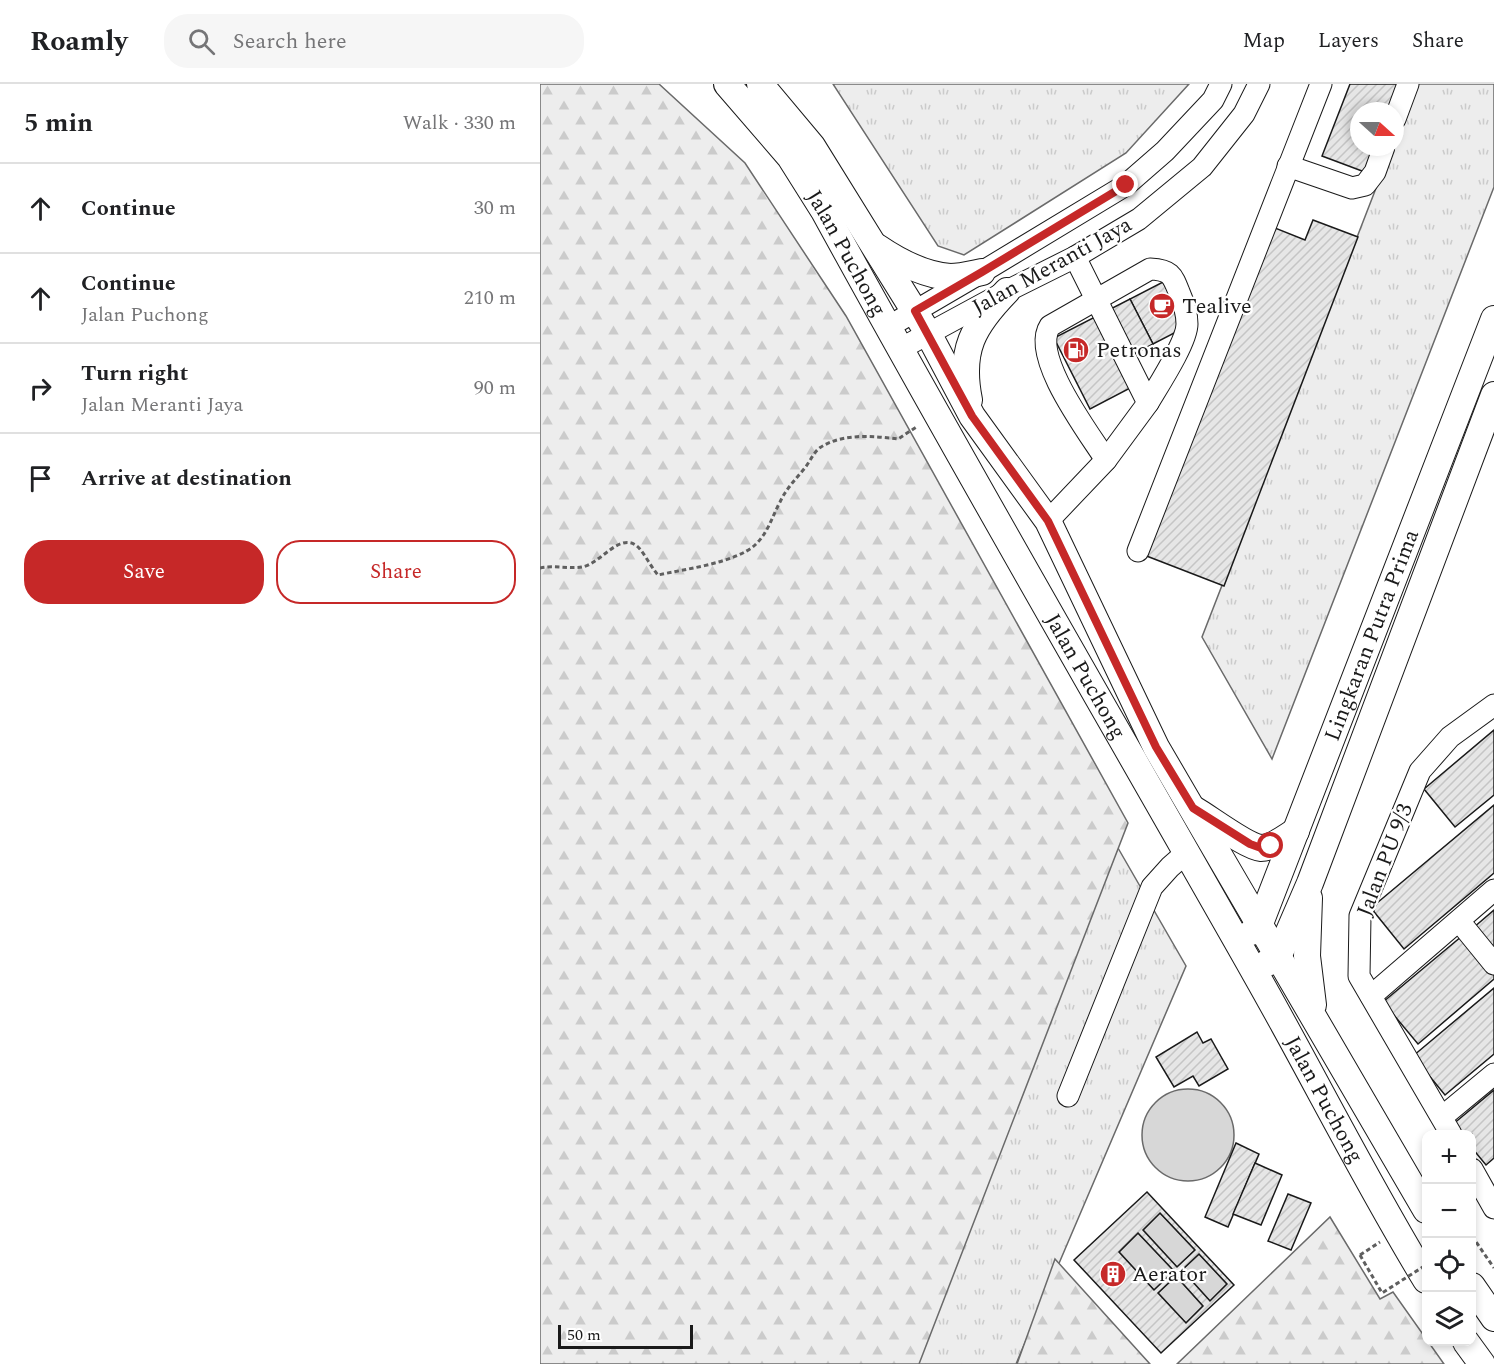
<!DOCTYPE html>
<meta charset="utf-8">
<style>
:root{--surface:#fff;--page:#f6f6f6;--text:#202124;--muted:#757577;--line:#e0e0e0;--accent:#c62828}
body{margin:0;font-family:Spectral,serif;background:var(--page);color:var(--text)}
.controls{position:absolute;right:18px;bottom:18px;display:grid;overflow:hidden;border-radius:12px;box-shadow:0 3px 9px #0003}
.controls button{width:54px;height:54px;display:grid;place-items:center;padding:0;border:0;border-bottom:2px solid var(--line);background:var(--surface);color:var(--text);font:30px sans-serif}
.compass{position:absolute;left:810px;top:18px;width:54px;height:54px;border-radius:50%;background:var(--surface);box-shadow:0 3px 9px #0003;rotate:111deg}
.scale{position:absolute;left:18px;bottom:15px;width:135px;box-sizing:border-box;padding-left:6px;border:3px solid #1a1a1a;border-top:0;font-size:16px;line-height:21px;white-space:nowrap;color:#1a1a1a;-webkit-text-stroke:4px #fff;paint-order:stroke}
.stop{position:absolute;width:18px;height:18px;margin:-14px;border:4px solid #c62828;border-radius:50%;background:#fff}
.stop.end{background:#c62828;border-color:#fff;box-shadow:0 2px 6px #0008}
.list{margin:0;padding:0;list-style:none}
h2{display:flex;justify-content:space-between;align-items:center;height:78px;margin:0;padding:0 24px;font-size:26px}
h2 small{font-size:20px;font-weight:400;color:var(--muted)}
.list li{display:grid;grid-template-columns:39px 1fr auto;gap:18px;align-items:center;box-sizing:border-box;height:90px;padding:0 24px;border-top:2px solid var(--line)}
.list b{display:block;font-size:22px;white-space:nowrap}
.list p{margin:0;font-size:20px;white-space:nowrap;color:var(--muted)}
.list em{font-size:20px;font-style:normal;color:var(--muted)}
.actions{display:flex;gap:12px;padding:18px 24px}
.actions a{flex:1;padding:14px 0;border:2px solid var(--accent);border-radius:24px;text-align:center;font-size:21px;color:var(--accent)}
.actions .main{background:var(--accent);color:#fff}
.icon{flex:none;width:33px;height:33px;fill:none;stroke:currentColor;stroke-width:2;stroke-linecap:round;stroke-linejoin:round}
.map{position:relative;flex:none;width:954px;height:1280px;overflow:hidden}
header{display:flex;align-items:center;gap:36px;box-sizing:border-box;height:84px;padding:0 30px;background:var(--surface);border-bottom:2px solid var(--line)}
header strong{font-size:28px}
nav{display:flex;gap:33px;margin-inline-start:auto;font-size:21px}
.search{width:420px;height:54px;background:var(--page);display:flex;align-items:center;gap:15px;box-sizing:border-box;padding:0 21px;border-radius:24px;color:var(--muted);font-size:22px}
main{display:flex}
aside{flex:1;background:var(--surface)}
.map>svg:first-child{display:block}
</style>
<header>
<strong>Roamly</strong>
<div class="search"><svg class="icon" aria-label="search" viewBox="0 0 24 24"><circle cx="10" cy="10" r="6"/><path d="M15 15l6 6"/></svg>Search here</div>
<nav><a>Map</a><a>Layers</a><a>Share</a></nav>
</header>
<main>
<aside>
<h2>5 min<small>Walk · 330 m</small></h2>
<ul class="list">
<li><svg class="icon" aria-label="ahead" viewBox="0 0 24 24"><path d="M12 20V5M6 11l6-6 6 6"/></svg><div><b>Continue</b></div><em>30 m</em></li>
<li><svg class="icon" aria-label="ahead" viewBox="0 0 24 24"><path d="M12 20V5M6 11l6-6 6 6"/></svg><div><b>Continue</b><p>Jalan Puchong</p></div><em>210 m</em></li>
<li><svg class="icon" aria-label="right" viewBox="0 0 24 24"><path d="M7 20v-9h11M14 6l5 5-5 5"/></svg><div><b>Turn right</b><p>Jalan Meranti Jaya</p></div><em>90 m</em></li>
<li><svg class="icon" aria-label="arrive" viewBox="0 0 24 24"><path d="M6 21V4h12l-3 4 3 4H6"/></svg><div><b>Arrive at destination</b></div></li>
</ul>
<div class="actions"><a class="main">Save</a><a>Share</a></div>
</aside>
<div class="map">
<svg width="954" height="1280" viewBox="0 0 954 1280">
<defs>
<pattern id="grass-tufts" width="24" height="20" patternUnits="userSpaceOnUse" patternTransform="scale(1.5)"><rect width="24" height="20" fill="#ededed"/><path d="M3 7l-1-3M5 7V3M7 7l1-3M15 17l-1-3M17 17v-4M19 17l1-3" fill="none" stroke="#cbcbcb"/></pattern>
<pattern id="forest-firs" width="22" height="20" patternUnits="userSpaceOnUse" patternTransform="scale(1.5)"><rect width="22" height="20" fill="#ededed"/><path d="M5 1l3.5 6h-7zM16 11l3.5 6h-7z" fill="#cbcbcb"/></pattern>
<pattern id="building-hatch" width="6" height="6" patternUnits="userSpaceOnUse" patternTransform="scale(1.5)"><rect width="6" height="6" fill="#e6e6e6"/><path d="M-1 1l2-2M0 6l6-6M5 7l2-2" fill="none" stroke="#c5c5c5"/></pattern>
</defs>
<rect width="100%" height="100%" fill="#fff"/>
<g fill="url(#grass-tufts)" stroke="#6a6a6a" stroke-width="1.5">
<polygon points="293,0 649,0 586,69 424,171 398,162"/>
<polygon points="877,0 954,0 954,103 732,675 662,553 852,63 855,63 855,56"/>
<polygon points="578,764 646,882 476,1280 360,1280"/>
</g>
<g fill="url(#forest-firs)" stroke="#6a6a6a" stroke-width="1.5">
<polygon points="0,0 119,0 205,79 306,232 588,739 379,1280 0,1280"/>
<polygon points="790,1133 840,1215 853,1208 904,1280 637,1280"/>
<polygon points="515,1175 610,1280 477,1280"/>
</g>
<g fill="#d7d7d7" stroke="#6a6a6a" stroke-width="1.5">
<circle cx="648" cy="1051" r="46"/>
<polygon points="620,1129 655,1166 637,1183 603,1146"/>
<polygon points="598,1149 634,1187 614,1206 579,1168"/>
<polygon points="659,1170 687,1200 670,1217 642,1186"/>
<polygon points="636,1192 663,1222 646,1239 618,1209"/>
</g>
<g fill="url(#building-hatch)" stroke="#1a1a1a" stroke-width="1.5" fill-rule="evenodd">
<polygon points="810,0 865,0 854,27 819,27 819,63 840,63 830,90 782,72"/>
<polygon points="773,136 818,153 684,502 604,471 730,142 765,156"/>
<polygon points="623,198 646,243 613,260 590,215"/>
<polygon points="590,215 613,260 583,276 596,301 550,325 514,254"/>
<polygon points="954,646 954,711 915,743 884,705"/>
<polygon points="954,721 954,789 864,865 831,824"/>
<polygon points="954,826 954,869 933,844"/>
<polygon points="922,852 954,891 954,895 878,960 843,918"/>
<polygon points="954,904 954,970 905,1011 873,972"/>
<polygon points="657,948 663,959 671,955 688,985 659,1002 653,992 634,1003 616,973"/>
<polygon points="954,1006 954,1074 946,1081 932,1064 932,1050 920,1050 912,1041"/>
<polygon points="696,1059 719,1070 688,1143 665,1133"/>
<polygon points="715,1079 742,1091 721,1141 693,1130"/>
<path d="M 607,1108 L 694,1201 L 621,1269 L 534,1176 ZM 620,1129 L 655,1166 L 637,1183 L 603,1146 ZM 598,1149 L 634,1187 L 614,1206 L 579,1168 ZM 659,1170 L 687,1200 L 670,1217 L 642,1186 ZM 636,1192 L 663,1222 L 646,1239 L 618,1209 Z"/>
<polygon points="748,1110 771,1119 751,1166 728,1157"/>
</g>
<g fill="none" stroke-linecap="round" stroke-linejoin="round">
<defs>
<g id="minor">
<polyline points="855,35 868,0"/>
<polyline points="748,82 812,104 825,101 835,88 844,63"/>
<polyline points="348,243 442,188 586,101 625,67 673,16 681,0"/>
<polyline points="360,265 467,207 535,173 599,135 662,83 704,30 719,0"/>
<path d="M 566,376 C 549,349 490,272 510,242 L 610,185 C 630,186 632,190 639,208 C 643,217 647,230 647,240 C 647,258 618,302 608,319"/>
<polyline points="508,437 566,376 608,319 535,173"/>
<polyline points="598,467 781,0"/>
<polyline points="919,837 954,880"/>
<polyline points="831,912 954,806"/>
<polyline points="528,1012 612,803 630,783 646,769"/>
<polyline points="902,1033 954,990"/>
<polyline points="911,1050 819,892 820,832 880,687 910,653 954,621"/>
<polyline points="932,1085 954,1124"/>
</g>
<g id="major">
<path id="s1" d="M 187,0 L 250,73 L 284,127 C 424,383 571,635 715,889 C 773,991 825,1096 886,1196"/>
<polyline points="220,0 272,62 388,249 432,332 508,437 616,663 886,1126"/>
<path d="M 337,163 C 359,178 383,191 410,193 C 420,193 432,190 442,188"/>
<path d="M 429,316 C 419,266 433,242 467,207"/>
<path d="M 655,726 C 669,734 707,763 721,764 C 733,764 746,753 756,747"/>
<polyline points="769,814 767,872 773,921"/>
<path id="s2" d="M 712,848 L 719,842 L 954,235"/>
<polyline points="727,879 738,873 770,799 954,311"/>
<polyline points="932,1202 954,1234"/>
<polyline points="926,1258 942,1280"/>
</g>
</defs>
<use href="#minor" stroke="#1a1a1a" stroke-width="23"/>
<use href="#major" stroke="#1a1a1a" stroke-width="28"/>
<g stroke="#5f5f5f" stroke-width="3" stroke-dasharray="4.5 3" stroke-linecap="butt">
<path d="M 0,484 C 14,481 29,485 42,483 C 61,480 81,445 99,464 C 106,472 111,483 118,491 C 145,485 195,479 215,461 C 228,449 232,433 240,418 C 246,405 255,396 264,385 C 270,378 274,367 281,363 C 303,349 334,352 358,355 L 378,342"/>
<polyline points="932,1152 954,1184"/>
<polyline points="820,1171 840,1158"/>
</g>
<use href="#minor" stroke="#fff" stroke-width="21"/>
<use href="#major" stroke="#fff" stroke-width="26"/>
<polyline stroke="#5f5f5f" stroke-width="3" stroke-dasharray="4.5 3" stroke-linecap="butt" points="820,1171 842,1209 886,1181"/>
</g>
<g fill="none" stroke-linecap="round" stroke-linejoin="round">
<polyline stroke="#c62828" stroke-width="8" points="586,101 442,188 375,227 432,332 508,437 616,663 653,724 710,760 721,764 731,762"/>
</g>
<defs>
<symbol id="cafe-disc" viewBox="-11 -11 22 22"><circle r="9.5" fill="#c62828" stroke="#fff"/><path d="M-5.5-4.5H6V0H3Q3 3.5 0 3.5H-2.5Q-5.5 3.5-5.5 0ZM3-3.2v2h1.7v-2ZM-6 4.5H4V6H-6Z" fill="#fff"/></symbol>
<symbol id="fuel-disc" viewBox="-11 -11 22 22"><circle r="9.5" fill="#c62828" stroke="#fff"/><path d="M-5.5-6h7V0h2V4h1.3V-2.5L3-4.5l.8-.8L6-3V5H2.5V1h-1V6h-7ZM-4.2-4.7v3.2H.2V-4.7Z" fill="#fff"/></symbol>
<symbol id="building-disc" viewBox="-11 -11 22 22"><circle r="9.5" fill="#c62828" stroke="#fff"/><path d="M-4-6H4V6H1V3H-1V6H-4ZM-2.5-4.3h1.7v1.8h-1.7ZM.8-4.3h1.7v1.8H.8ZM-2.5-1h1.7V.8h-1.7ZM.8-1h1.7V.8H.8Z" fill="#fff"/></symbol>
</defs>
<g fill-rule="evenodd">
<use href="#cafe-disc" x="607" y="207" width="30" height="30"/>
<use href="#fuel-disc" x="521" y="251" width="30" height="30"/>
<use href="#building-disc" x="558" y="1175" width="30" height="30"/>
</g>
<g text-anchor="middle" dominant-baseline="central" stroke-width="4.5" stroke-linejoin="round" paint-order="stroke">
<g font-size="22" fill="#1a1a1a" stroke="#fff">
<text stroke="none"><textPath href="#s1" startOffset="208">Jalan Puchong</textPath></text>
<text transform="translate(512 182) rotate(-29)">Jalan Meranti Jaya</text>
<text stroke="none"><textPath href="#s2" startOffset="321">Lingkaran Putra Prima</textPath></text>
<text stroke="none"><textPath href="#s1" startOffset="694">Jalan Puchong</textPath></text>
<text transform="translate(845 776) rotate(-69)">Jalan PU 9/3</text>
<text stroke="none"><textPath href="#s1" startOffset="1180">Jalan Puchong</textPath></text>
</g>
<g font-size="22" fill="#1a1a1a" stroke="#fff" text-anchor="start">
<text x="642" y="222">Tealive</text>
<text x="556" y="266">Petronas</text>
<text x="592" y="1190">Aerator</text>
</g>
</g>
</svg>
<div class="controls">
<button>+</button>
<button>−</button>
<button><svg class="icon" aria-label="locate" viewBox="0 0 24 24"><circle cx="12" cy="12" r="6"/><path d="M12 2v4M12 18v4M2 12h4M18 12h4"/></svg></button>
<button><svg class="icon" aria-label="layers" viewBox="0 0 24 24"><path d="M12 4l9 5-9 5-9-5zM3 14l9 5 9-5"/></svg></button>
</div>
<svg class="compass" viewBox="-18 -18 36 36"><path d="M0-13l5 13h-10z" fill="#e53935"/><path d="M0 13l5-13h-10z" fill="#757577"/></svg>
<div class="scale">50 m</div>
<div class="stop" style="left:731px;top:762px"></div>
<div class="stop end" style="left:586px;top:101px"></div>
</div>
</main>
